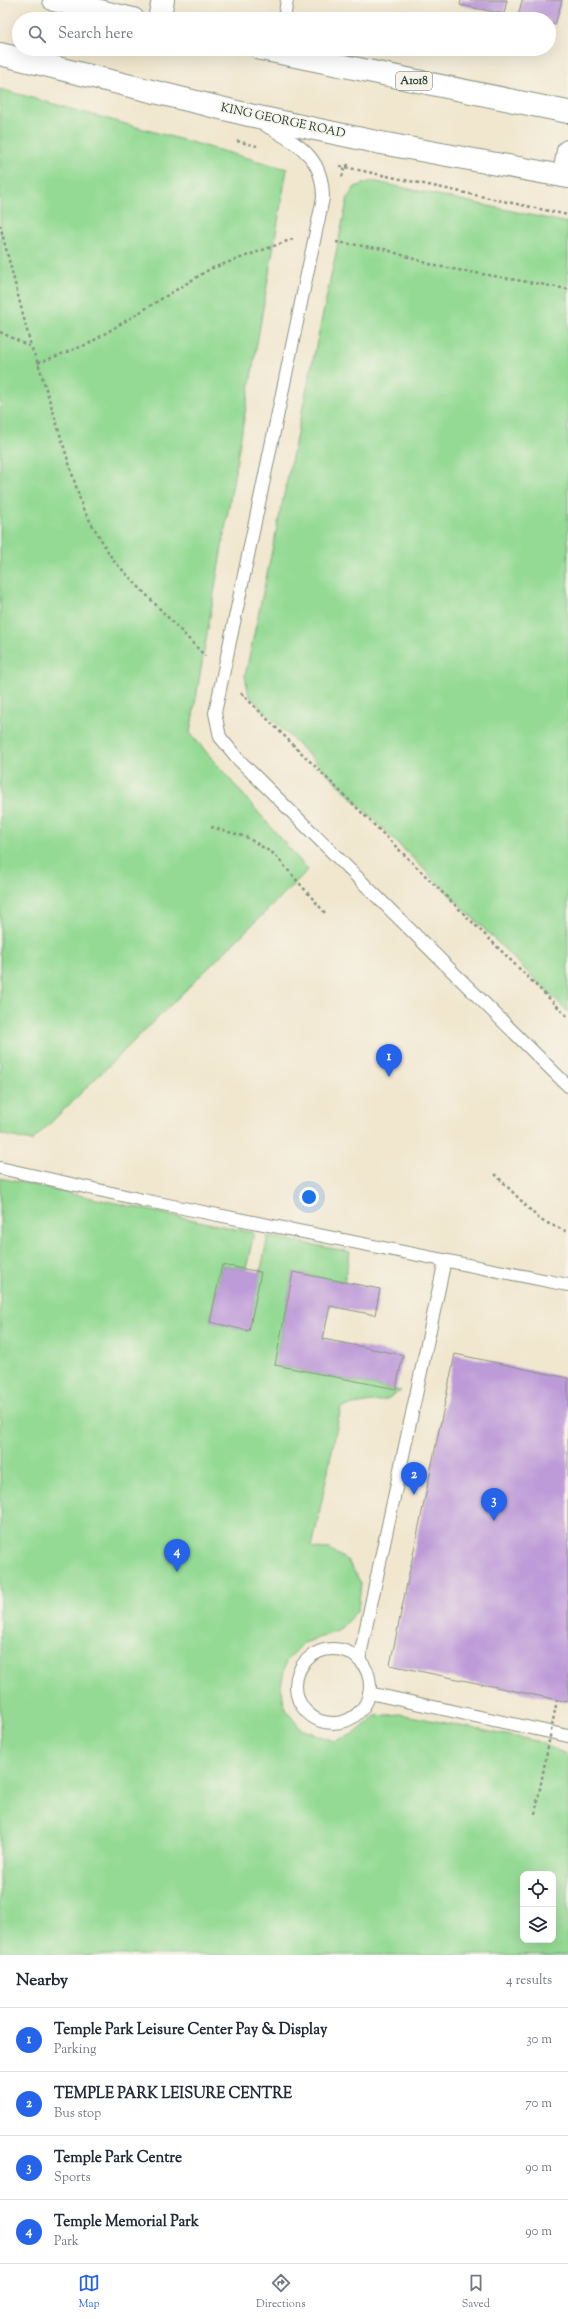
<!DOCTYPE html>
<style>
:root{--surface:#fff;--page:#f6f6f7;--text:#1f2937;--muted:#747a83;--line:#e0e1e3;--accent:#2563eb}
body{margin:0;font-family:"Sorts Mill Goudy",serif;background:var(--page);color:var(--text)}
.controls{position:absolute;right:12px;bottom:12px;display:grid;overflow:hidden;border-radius:8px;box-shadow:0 4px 16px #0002}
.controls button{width:36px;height:36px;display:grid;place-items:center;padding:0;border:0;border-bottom:1px solid var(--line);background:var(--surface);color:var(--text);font:20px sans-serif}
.you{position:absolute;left:309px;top:1197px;width:14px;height:14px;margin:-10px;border:3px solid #fff;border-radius:50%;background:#1a73e8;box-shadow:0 0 0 6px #1a73e833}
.badge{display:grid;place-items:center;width:26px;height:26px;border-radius:50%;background:var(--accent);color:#fff;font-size:13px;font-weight:700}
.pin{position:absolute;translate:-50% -33px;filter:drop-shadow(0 1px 2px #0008)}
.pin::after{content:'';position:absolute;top:21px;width:14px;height:12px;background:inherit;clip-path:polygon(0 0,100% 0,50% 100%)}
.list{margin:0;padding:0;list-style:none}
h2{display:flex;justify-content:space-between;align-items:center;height:52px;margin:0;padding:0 16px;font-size:17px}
h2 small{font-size:13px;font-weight:400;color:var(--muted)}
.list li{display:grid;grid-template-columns:26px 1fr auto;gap:12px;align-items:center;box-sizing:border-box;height:64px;padding:0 16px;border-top:1px solid var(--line)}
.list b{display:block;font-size:15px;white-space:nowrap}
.list p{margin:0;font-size:13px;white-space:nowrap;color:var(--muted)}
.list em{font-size:13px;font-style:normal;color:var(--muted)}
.icon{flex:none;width:22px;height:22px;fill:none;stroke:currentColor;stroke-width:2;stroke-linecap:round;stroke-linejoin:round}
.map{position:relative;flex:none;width:568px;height:1955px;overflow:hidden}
.search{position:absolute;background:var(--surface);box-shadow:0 4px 16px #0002;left:12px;right:12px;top:12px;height:44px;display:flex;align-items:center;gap:10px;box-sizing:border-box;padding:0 14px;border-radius:22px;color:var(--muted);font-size:15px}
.sheet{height:308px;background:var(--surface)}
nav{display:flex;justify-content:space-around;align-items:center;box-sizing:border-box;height:56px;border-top:1px solid var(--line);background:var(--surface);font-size:11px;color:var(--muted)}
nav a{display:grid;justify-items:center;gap:2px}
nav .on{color:var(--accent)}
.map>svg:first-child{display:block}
</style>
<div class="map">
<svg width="568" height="1955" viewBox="0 0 568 1955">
<rect width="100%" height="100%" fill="#f7f3e8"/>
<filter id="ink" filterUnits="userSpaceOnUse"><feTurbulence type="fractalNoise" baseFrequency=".025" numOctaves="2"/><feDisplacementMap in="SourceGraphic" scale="8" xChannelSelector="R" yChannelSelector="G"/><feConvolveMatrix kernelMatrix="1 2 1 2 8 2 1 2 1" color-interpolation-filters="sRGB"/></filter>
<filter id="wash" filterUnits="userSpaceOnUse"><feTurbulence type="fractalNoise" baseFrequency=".012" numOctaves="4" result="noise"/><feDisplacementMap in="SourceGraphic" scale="16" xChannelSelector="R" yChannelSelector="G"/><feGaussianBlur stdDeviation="0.9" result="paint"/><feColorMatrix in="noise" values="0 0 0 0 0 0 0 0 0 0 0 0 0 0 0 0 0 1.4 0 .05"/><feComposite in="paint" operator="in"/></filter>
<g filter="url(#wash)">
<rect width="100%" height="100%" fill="#f1e7cf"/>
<g fill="#94da94" stroke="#5a8c64" fill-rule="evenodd">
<polygon points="0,89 287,169 190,733 308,870 32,1141 0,1134"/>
<polygon points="372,181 568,223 568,1012 249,696 245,676 348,197 355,187"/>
<path d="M 0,1178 L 254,1233 L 246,1269 L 222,1265 L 210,1322 L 248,1331 L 268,1236 L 350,1252 L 344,1282 L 293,1272 L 275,1365 L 401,1391 L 385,1400 L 341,1407 L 312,1548 L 330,1549 L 348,1561 L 361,1583 L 358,1610 L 338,1631 L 304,1643 L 286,1661 L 281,1686 L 285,1709 L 301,1729 L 334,1741 L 354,1734 L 375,1716 L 400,1714 L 536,1741 L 566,1754 L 568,1759 L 568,1955 L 0,1955 ZM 523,1874 L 553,1874 L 553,1940 L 523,1940 Z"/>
</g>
<g id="blocks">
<g fill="#bd9ad8">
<polygon points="461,0 507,0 504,14 460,5"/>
<polygon points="522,0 562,0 555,25 549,23 549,19 531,19 518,16"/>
<polygon points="222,1265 261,1272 249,1331 210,1322"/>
<polygon points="293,1272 380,1289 375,1315 330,1306 323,1339 403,1355 396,1389 275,1365"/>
<polygon points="455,1354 568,1378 568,1702 390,1665"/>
</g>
</g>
</g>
<g filter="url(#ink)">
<use href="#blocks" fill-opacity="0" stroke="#889282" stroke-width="1"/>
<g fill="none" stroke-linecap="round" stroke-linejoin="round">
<defs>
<g id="service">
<polyline points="284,19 287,0"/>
<path d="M 265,125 C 298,145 323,155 323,198 L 215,713 L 220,737 L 238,759 L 568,1086"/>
<polyline points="0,1168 143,1200 568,1285"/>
<circle cx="333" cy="1686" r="37"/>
<polyline points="359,1660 445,1260"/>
<polyline points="369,1693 568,1736"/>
</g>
<polyline id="minor" points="159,19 163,0"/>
<g id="trunk">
<polyline points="54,0 133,19"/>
<polyline points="261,49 568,112"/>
<polyline points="0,54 249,115 381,143 568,177"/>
<polyline points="564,176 568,151"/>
</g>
</defs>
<use href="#service" stroke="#889282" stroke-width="14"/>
<use href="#minor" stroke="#889282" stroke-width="24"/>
<use href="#trunk" stroke="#889282" stroke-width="24"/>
<g stroke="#889282" stroke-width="2.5" stroke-dasharray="3 3" stroke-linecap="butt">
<polyline points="237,141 257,146"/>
<polyline points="340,166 568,215"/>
<polyline points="342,177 345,167 351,163"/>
<polyline points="0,225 31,346"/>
<polyline points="336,242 384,249 436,266 568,289"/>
<polyline points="0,332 31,347 38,363 83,509 113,560 205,656"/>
<polyline points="38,363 88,344 210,269 293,239"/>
<polyline points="241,693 568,1017"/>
<polyline points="211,827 246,837 274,854 326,914"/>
<polyline points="495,1174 540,1220 568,1232"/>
</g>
<use href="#service" stroke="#fff" stroke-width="12"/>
<use href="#minor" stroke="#fff" stroke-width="22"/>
<use href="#trunk" stroke="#fff" stroke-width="22"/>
<polyline stroke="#889282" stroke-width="2.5" stroke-dasharray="3 3" stroke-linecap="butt" points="535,1814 557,1700"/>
</g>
</g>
<g text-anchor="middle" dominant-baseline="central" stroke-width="3.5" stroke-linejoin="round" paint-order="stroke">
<rect fill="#f7f3e8" stroke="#60746a" stroke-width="1" x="396" y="72" width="36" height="18" rx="3"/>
<g font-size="11" font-weight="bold" fill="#1f3d34">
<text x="414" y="81">A1018</text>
</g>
<g font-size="12" fill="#1f3d34" stroke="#f7f3e8">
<text transform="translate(283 121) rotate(12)">KING GEORGE ROAD</text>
</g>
</g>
</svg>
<div class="controls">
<button><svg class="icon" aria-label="locate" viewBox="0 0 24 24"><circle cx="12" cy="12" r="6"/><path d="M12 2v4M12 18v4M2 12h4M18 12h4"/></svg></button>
<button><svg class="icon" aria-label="layers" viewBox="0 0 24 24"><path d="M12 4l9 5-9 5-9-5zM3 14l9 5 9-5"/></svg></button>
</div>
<div class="you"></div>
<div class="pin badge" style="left:389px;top:1077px">1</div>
<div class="pin badge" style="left:414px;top:1495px">2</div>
<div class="pin badge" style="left:494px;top:1521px">3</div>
<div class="pin badge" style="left:177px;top:1572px">4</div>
<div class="search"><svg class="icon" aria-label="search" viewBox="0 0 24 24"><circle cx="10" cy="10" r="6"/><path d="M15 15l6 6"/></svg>Search here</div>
</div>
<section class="sheet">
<h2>Nearby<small>4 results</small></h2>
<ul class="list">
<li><span class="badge">1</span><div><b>Temple Park Leisure Center Pay &amp; Display</b><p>Parking</p></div><em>30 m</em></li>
<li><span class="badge">2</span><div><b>TEMPLE PARK LEISURE CENTRE</b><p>Bus stop</p></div><em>70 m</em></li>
<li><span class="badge">3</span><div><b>Temple Park Centre</b><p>Sports</p></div><em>90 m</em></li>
<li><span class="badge">4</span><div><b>Temple Memorial Park</b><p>Park</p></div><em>90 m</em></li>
</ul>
</section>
<nav>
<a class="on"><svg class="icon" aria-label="map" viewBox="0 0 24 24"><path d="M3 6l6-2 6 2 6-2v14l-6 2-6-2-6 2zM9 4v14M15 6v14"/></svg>Map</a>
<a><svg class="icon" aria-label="directions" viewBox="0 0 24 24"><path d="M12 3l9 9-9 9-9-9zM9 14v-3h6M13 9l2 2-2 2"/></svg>Directions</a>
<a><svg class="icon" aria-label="saved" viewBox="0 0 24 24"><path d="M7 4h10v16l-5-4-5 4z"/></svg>Saved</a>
</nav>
